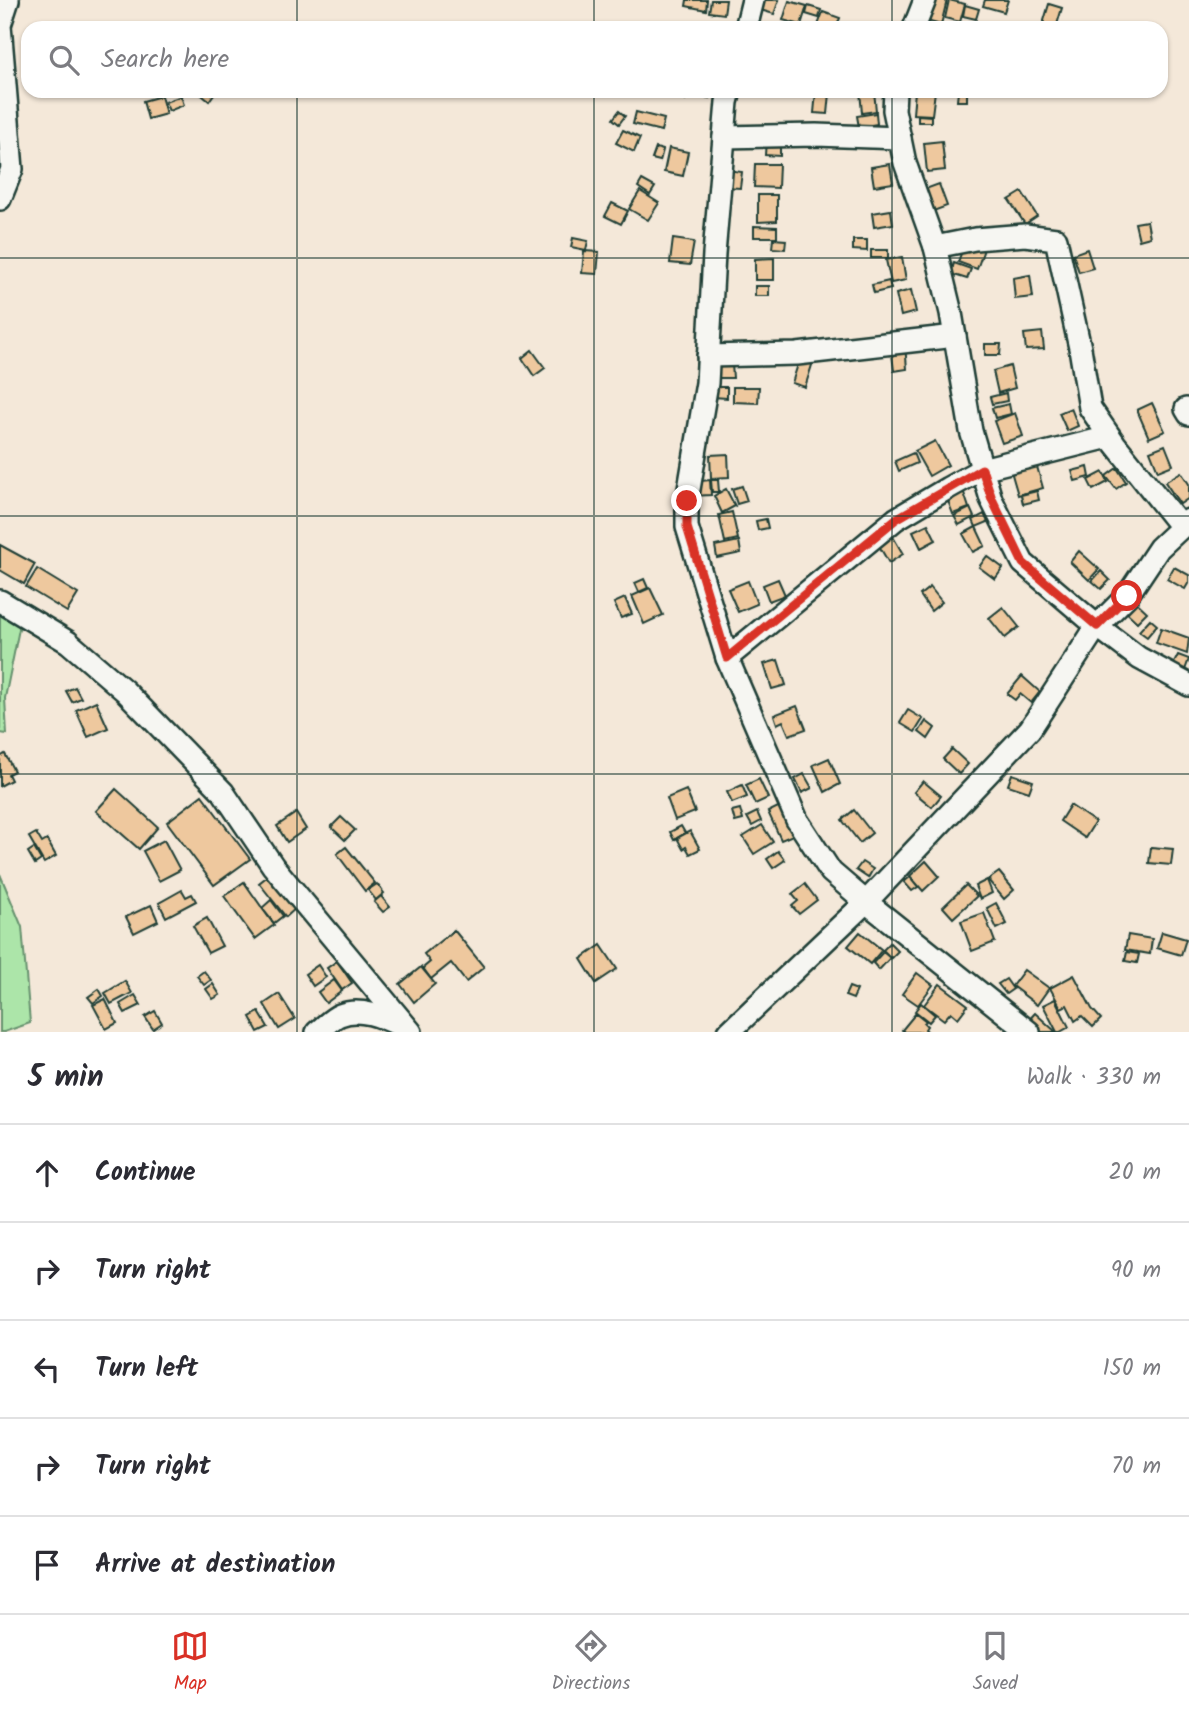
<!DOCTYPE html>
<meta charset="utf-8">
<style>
:root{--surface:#fff;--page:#f2f2f3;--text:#2b2b33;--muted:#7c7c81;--line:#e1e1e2;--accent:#d93025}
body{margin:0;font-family:Kalam,sans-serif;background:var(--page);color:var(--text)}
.stop{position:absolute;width:21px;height:21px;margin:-16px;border:5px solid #d93025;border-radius:50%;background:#fff}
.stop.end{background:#d93025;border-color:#fff;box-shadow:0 2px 7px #0008}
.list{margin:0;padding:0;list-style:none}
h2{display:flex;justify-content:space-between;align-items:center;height:91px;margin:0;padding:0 28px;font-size:30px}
h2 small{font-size:23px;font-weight:400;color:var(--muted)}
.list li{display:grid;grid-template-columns:46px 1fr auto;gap:21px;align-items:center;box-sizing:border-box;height:98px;padding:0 28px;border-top:2px solid var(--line)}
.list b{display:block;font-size:26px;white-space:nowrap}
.list em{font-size:23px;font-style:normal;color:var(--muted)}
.icon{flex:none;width:38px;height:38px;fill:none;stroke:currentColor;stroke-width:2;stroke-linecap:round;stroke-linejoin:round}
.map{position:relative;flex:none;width:1189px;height:1032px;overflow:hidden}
.search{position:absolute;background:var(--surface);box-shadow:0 2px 5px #0004;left:21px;right:21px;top:21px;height:77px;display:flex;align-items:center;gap:18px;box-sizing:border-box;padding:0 24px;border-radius:21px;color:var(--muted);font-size:26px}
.sheet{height:581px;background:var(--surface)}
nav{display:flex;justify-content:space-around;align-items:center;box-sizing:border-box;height:98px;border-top:2px solid var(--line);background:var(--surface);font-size:19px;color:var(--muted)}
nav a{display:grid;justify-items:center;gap:4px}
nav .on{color:var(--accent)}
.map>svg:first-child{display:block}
</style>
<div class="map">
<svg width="1189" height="1032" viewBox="0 0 1189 1032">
<rect width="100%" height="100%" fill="#f4e8d9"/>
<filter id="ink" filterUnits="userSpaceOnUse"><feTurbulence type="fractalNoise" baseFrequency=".0143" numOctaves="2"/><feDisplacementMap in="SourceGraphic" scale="14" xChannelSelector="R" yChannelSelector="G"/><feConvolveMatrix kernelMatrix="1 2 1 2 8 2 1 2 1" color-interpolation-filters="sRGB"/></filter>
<g filter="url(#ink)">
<g fill="#ace5a9" stroke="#66916e" stroke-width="2">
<polygon points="0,606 21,619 5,698 7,734 0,733"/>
<polygon points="0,874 22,927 30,1023 4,1032 0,1032"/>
</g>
<g fill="#eec89e" stroke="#1f3d34" stroke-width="2">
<polygon points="687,0 707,0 706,10 686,6"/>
<polygon points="711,0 726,0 724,14 709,12"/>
<polygon points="759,0 779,0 774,14 757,9"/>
<polygon points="928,0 947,0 941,25 923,20"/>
<polygon points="949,0 965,4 960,22 945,18"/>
<polygon points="985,0 1008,0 1004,12 983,6"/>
<polygon points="789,1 807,6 801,25 783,20"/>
<polygon points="1049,4 1062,8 1056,28 1043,24"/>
<polygon points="965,5 979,9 976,19 963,16"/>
<polygon points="808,6 821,10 819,18 806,14"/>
<polygon points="823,12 840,18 836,28 817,28"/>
<polygon points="197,91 216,91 209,101"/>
<polygon points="676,91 688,91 685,100 675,97"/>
<polygon points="691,91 710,91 709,98 690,95"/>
<polygon points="860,91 874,91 876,111 862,113"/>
<polygon points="915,91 935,91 932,115 913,114"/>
<polygon points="958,91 967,92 967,101 957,101"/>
<polygon points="816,92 830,93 828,114 814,113"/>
<polygon points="161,96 166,114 148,119 143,101"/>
<polygon points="181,96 184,105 169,111 165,102"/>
<polygon points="619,111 625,116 619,124 613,119"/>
<polygon points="636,112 664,119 661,131 633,124"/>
<polygon points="876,113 877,124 859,127 857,116"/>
<polygon points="918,115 931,116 931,122 918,122"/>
<polygon points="623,130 640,138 634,152 616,143"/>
<polygon points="766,139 780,140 780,156 765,155"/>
<polygon points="942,141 945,170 927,172 924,143"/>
<polygon points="656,148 663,150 660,161 652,159"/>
<polygon points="669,148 688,152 683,176 664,172"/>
<polygon points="755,164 779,164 778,188 754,187"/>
<polygon points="890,164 893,183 874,186 871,167"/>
<polygon points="727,170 742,172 740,188 725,187"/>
<polygon points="642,180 655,187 650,195 638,187"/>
<polygon points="939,184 947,206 928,213 920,191"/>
<polygon points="640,191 659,203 648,220 629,209"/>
<polygon points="1022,192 1037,216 1025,224 1009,200"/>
<polygon points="758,195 777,195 777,221 758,222"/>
<polygon points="612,203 628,211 621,224 605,216"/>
<polygon points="891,210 893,224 874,227 872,213"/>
<polygon points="1147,221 1150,237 1139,240 1135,223"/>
<polygon points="754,226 777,227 777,237 754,237"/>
<polygon points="573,238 588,241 586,250 571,247"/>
<polygon points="673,239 694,242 690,265 670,263"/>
<polygon points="773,239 786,240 785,249 772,248"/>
<polygon points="853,240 867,240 867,251 853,250"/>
<polygon points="965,243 984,249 977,269 958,262"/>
<polygon points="1087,249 1093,268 1079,272 1073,254"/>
<rect x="871" y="250" width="17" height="8"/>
<polygon points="584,251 599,252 597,274 582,273"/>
<polygon points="902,257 906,280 891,283 886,260"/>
<polygon points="774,258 774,280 755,280 755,259"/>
<polygon points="954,263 971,269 967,279 951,274"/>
<polygon points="1030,275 1033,297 1015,299 1013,278"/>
<polygon points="889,281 891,289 874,293 872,285"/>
<rect x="755" y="286" width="14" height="10"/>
<polygon points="911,290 916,312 901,316 896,294"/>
<polygon points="1042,332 1044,349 1026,350 1024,334"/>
<polygon points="905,344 907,369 894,371 891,345"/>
<polygon points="985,344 1001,344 1000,355 985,355"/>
<polygon points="532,350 545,368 534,376 522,358"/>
<polygon points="800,358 813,362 805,387 792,383"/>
<polygon points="732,364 733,378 718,378 717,365"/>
<polygon points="1010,366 1015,388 998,393 993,371"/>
<polygon points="713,387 727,387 727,398 713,397"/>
<polygon points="733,387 759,387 758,403 733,402"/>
<polygon points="1006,393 1007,401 992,404 990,397"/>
<polygon points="1152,403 1165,431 1149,438 1137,410"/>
<polygon points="1009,404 1011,414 995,418 992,408"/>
<polygon points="1071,408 1078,426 1067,431 1059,413"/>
<polygon points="1015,413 1023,436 1002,443 994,421"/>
<polygon points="935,441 948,465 929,476 915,451"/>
<polygon points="1165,445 1173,465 1158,471 1150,451"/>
<polygon points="913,453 917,463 899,471 895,461"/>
<polygon points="728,454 729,477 711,478 710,455"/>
<polygon points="1036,463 1043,488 1018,495 1011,471"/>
<polygon points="1088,467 1090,477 1075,481 1072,471"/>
<polygon points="1117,468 1126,482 1116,489 1106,476"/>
<polygon points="1103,472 1108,482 1093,490 1088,480"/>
<polygon points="1181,472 1189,484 1189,498 1180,504 1165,482"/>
<polygon points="710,480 711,495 692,496 691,482"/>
<polygon points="711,480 718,480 719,492 712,492"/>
<polygon points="742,486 747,501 737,504 732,489"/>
<polygon points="962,487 969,508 953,514 945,493"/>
<polygon points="726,489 735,506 722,513 714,496"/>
<polygon points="1037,491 1039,500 1023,504 1021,495"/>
<polygon points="970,508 974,517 959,525 954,516"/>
<polygon points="732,512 738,539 725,542 719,515"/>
<polygon points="984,514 988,522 976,527 973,520"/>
<polygon points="766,519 768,528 758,530 756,521"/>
<polygon points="928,524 936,540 921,548 913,531"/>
<polygon points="976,527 985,546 973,552 963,534"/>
<polygon points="892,535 903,554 889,563 878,544"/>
<polygon points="739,541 741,553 717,558 715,546"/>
<polygon points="0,545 35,564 24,584 0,570"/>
<polygon points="1079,551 1099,569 1089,580 1070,562"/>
<polygon points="987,556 1003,568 995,579 979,567"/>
<polygon points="1174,567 1189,575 1189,582 1185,589 1167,579"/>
<polygon points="37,569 78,594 67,612 26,587"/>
<polygon points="1101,571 1110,580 1101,589 1092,581"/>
<polygon points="644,579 648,588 639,592 635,583"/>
<polygon points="778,579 785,595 769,601 763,585"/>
<polygon points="748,581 757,604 738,612 728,589"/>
<polygon points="930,587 942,602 931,611 920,595"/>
<polygon points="650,588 663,615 644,624 632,596"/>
<polygon points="1131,597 1147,612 1137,622 1121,607"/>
<polygon points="625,598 632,614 621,618 614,603"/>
<polygon points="1003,607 1019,627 1005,638 989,618"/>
<polygon points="1150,619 1157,625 1147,637 1139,631"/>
<polygon points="1161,628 1189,638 1187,654 1156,643"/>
<polygon points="1178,655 1189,659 1185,670 1173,665"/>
<polygon points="778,660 786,685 772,689 764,664"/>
<polygon points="1022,676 1040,692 1031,703 1020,694 1015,700 1007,694"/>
<polygon points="75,687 81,698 72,702 66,691"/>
<polygon points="96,701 108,728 88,737 76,710"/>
<polygon points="797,706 806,729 789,735 783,721 777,724 774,715"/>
<polygon points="908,710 923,719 915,732 900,723"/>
<polygon points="926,721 935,728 928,739 919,732"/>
<polygon points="952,749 968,764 959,774 943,759"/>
<polygon points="5,754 14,771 8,774 11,780 0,786 0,757"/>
<polygon points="829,758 840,784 825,792 813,765"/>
<polygon points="804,774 812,788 802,793 795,779"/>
<polygon points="1012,774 1033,781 1029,792 1008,785"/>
<polygon points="759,779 768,798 755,804 746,785"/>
<polygon points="923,781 941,796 932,807 914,792"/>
<polygon points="742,785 747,797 732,803 727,792"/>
<polygon points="116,789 158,827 139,849 96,811"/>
<polygon points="686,790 695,812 675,820 667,798"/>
<polygon points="202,795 250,859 214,885 167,822"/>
<polygon points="1070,805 1095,822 1085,838 1060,821"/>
<polygon points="780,806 793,835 781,840 768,812"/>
<polygon points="740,809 743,820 735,822 732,811"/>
<polygon points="854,810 872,833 860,843 842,820"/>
<polygon points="757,812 761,821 752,826 747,817"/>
<polygon points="296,813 306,829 287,842 277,826"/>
<polygon points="341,817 355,830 345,840 331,827"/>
<polygon points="762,825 773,842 754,854 743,837"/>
<polygon points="681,826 685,833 674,840 670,832"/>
<polygon points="690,831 700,849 690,854 686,847 683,849 677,838"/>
<polygon points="36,833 42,843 47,840 56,856 44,863 29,837"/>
<polygon points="164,840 180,870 159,881 143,851"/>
<polygon points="346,847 375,883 365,891 337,854"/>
<polygon points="1151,847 1173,849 1171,865 1149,863"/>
<polygon points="34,848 41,860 35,864 28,852"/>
<polygon points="778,851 785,860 773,868 767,859"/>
<polygon points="926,861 939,876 923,891 910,876"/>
<polygon points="862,862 873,869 868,878 856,870"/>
<polygon points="999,872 1014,890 1004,899 988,880"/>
<polygon points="269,875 296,908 286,917 259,883"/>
<polygon points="910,877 918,887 912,891 904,882"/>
<polygon points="987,880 992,893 980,899 975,886"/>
<polygon points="244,882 274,925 255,939 224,896"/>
<polygon points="377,884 384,893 376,900 368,890"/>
<polygon points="805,884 817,900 799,914 792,906 798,901 792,894"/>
<polygon points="966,885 977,896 953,918 943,907"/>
<polygon points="182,890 186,897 192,894 196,901 166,917 159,903"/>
<polygon points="381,896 390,907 383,912 374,902"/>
<polygon points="271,900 283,916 274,923 262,908"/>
<polygon points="996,903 1007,924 997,929 987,908"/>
<polygon points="151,905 158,921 134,933 126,917"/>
<polygon points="984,913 995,942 972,951 961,921"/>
<polygon points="207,918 222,946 208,953 193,926"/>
<polygon points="454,930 484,967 466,982 451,963 431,979 423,968 430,962 424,954"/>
<polygon points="860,932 882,950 870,964 848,946"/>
<polygon points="1162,932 1186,939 1181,955 1157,948"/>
<polygon points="1128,935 1152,939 1150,954 1125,950"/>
<polygon points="890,943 898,951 891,958 883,950"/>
<polygon points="601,945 617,969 596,983 581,959"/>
<polygon points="883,952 890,958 879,970 873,963"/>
<polygon points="1127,952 1139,954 1137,963 1125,961"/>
<polygon points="337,961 352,983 342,990 327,968"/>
<polygon points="318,965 326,977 313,986 305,974"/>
<polygon points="421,967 435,984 414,1002 400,984"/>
<polygon points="1024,970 1049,988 1037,1005 1012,986"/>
<polygon points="204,971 211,980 204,985 197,976"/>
<polygon points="917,973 933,985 918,1005 902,994"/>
<polygon points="1074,975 1092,1009 1101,1019 1093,1027 1082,1016 1075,1021 1067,1005 1061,1008 1050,988"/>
<polygon points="1006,979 1013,989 1006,994 998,984"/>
<polygon points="334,980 342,991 326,1003 318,992"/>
<polygon points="125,981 132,993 111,1004 105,993"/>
<polygon points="213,984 220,995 213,999 206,989"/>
<polygon points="940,984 968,1005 958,1018 951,1012 944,1020 924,1005"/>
<polygon points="849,987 857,990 853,999 845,996"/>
<polygon points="99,989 103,996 93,1003 88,997"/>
<polygon points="279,994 295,1019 279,1029 264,1004"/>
<polygon points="135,995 141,1005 125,1013 120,1004"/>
<polygon points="105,999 117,1023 106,1029 93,1005"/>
<polygon points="1055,999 1069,1027 1060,1032 1057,1032 1043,1005"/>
<polygon points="921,1003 935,1015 929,1022 915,1011"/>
<polygon points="155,1011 162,1023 153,1029 145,1017"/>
<polygon points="259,1012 268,1027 258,1032 250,1017"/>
<polygon points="916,1013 926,1021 924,1023 927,1026 925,1029 928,1032 904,1032 902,1030"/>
<polygon points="1035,1013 1056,1032 1041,1032 1028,1021"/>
</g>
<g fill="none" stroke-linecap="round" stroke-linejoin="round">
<defs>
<g id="minor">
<polyline points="746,28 753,0"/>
<polyline points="914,28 925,0"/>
<polyline points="730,91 727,102 714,254 707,383 687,501 687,527 727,658 797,820 831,872 866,902 1029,1032"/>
<polyline points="895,91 894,110 905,163 935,247 951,313 971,431 991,499 1023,563 1097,626 1139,658 1189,685"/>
<polyline points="724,137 816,135 900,138"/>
<polyline points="0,199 12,169 0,25 8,0"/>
<polyline points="935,247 975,239 1025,235 1056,239 1080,348 1090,408 1115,444 1181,527"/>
<polyline points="708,356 797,354 955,336"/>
<polyline points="1186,409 1189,414"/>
<polyline points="0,601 68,642 125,691 223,792 273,866 411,1032"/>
<polyline points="727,658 896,519 948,488 982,469 1109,437"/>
<path d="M 317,1032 C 324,1027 332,1018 340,1015 C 362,1006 386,1019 406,1028"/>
<polyline points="729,1032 866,902 1030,729 1097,626 1127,596 1159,548 1189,520"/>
</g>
</defs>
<use href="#minor" stroke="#1f3d34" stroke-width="26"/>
<use href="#minor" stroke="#f6f6f2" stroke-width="21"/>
</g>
</g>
<g fill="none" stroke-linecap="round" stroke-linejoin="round" filter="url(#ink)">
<polyline stroke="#d93025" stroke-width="9" points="687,501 687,527 727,658 896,519 982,469 992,499 1023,563 1097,626 1127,596"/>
</g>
<path fill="none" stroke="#1f3d34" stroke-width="2" stroke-opacity="0.55" d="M 297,0 L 297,28M 594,0 L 594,28M 892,0 L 892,28M 297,91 L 297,1032M 594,91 L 594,1032M 892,91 L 892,1032M 0,258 L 1189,258M 0,516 L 1189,516M 0,774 L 1189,774"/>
</svg>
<div class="stop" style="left:1127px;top:596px"></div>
<div class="stop end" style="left:687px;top:501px"></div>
<div class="search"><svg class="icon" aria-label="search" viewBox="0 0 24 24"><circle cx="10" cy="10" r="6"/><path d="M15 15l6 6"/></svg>Search here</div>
</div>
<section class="sheet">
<h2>5 min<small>Walk · 330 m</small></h2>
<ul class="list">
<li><svg class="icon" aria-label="ahead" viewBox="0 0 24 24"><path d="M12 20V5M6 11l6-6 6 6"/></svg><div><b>Continue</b></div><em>20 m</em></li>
<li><svg class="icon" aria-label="right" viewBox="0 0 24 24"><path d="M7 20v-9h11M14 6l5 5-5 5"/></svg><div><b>Turn right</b></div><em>90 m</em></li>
<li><svg class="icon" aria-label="left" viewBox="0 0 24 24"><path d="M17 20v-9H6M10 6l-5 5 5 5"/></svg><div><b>Turn left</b></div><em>150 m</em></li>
<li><svg class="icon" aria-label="right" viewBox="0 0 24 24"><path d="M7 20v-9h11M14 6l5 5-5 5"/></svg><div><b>Turn right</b></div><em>70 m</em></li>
<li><svg class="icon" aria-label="arrive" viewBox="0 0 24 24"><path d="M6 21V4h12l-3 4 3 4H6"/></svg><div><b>Arrive at destination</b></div></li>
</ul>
</section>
<nav>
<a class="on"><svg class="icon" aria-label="map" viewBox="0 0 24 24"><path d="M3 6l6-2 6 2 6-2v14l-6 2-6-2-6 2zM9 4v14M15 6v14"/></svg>Map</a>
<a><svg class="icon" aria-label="directions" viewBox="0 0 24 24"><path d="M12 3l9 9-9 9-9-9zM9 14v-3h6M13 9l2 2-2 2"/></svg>Directions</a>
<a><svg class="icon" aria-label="saved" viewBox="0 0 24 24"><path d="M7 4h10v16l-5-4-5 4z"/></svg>Saved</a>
</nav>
